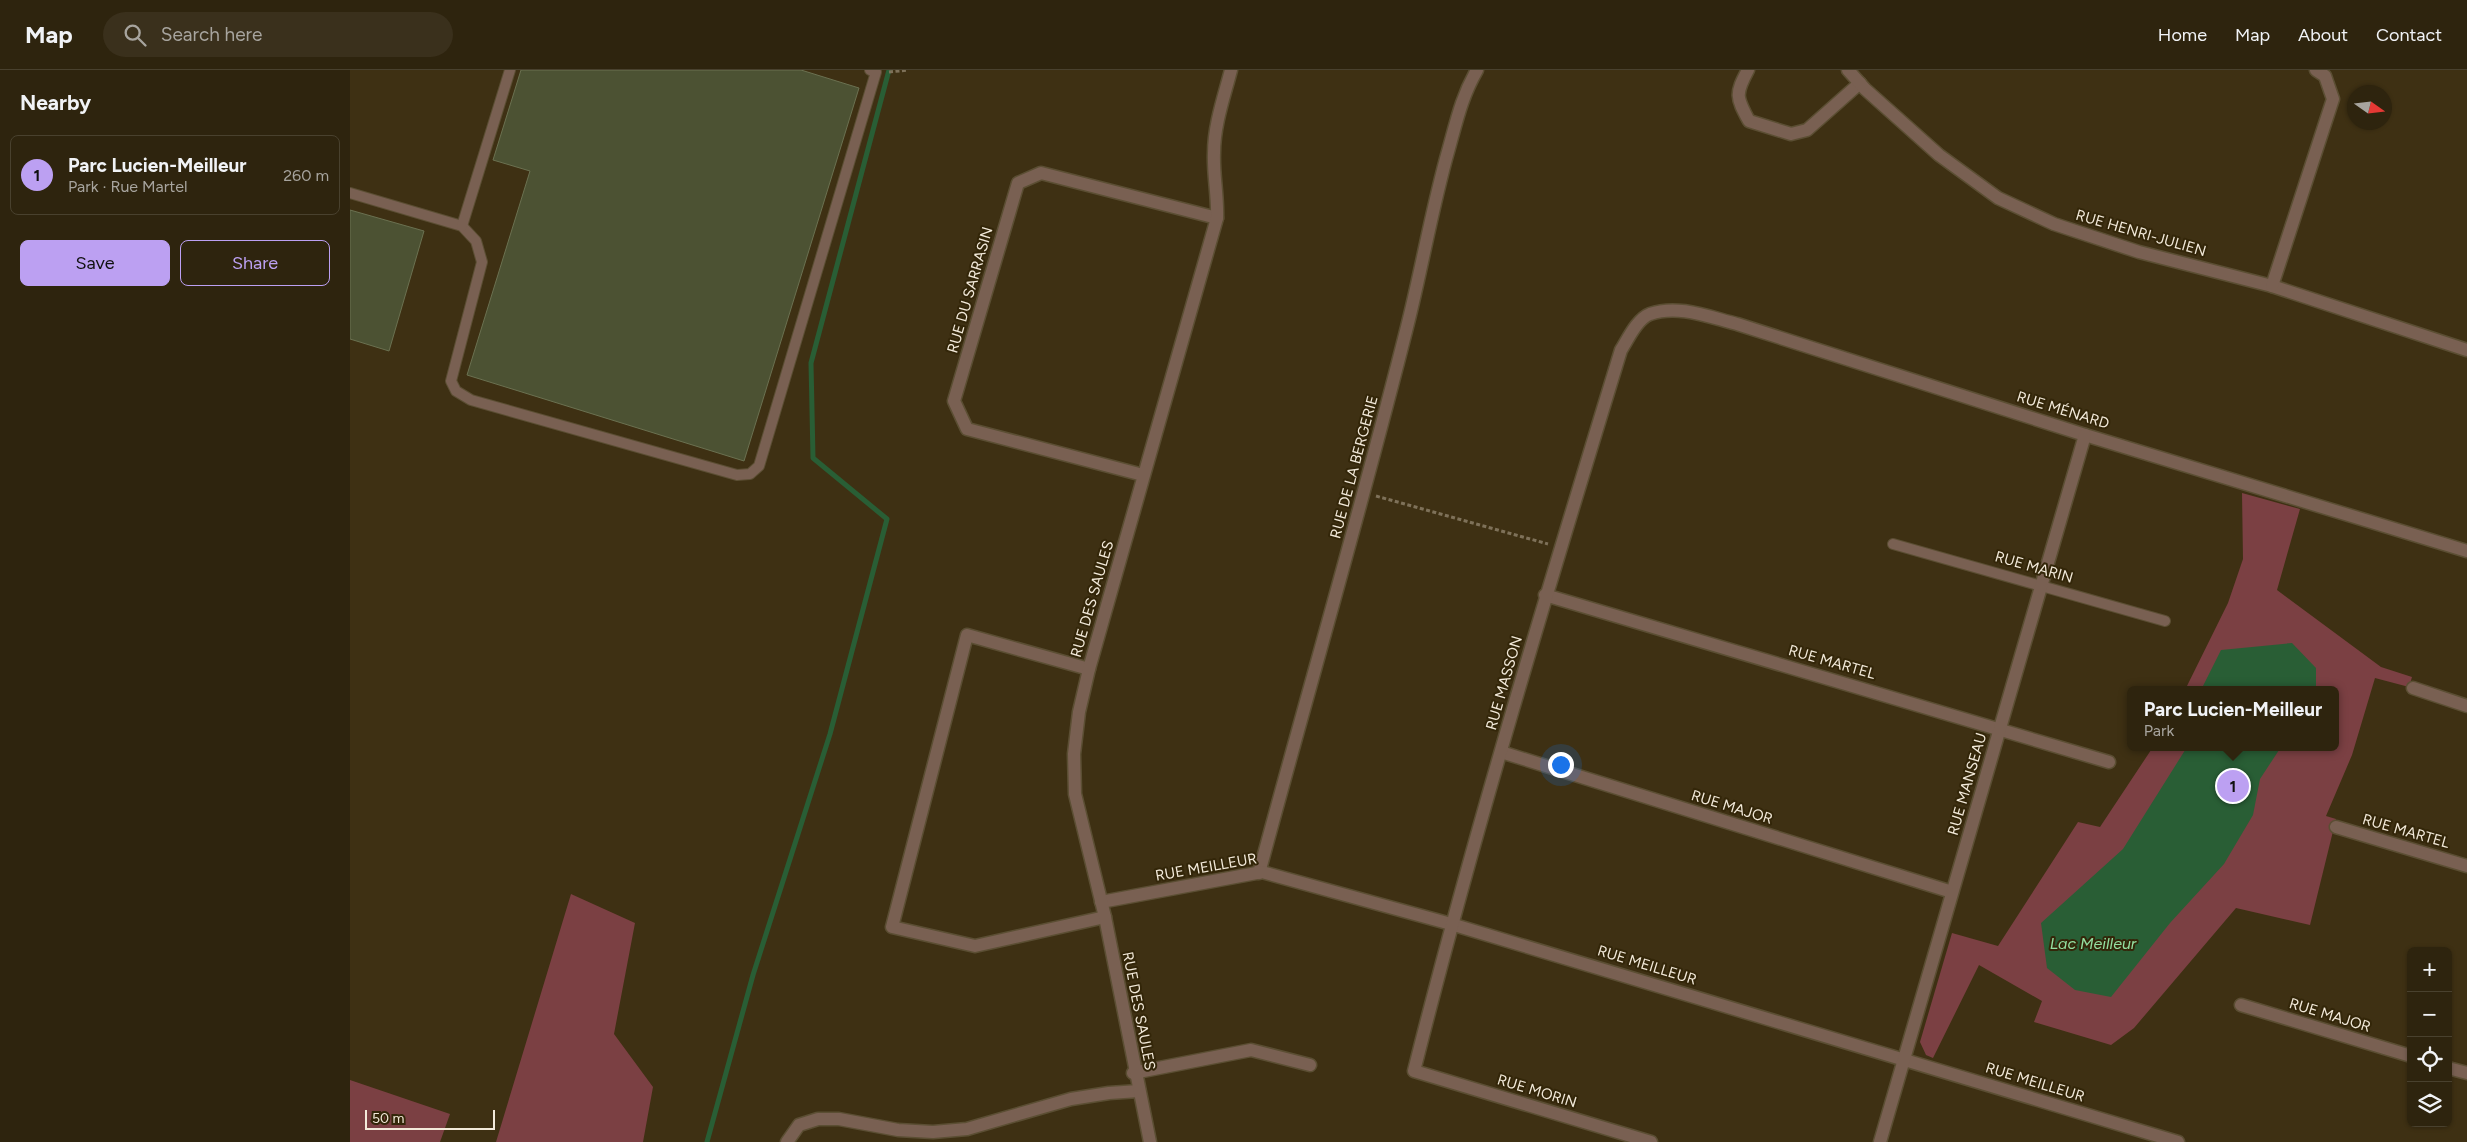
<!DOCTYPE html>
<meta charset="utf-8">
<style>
:root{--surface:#2e240e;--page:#3a301c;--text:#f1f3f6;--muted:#a7a49e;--line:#49412e;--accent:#bca0f2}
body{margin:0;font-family:Figtree,sans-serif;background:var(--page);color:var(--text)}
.controls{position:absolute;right:15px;bottom:15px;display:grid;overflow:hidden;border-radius:8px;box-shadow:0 1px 4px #0004}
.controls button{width:45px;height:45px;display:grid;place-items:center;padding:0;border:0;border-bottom:1px solid var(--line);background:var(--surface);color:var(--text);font:25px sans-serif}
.compass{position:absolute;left:1997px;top:15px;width:45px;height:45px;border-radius:50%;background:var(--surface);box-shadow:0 1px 4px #0004;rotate:104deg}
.scale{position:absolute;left:15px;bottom:12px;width:130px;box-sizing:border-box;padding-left:5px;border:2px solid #f3eada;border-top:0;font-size:14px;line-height:18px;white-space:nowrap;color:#f3eada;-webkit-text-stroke:4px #332609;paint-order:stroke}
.you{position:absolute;left:1210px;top:694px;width:18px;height:18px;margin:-12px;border:4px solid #fff;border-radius:50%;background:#1a73e8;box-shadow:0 0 0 8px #1a73e833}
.badge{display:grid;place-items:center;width:32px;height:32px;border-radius:50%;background:var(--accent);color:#111;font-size:16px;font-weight:700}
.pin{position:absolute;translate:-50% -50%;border:2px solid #fff;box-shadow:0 1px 5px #0006}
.popup{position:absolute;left:1777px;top:616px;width:212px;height:65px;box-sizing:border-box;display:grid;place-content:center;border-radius:8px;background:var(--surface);filter:drop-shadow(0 1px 4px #0005);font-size:16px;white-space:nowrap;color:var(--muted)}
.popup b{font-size:19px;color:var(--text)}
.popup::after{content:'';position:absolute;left:50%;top:100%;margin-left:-10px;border:10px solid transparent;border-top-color:var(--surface)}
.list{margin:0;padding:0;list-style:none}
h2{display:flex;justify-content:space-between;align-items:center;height:65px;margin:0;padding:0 20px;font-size:21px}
h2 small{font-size:16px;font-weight:400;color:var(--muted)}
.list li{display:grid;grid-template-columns:32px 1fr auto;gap:15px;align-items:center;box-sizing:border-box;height:80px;margin:0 10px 10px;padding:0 10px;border:1px solid var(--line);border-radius:8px}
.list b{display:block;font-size:19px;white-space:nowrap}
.list p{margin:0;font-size:16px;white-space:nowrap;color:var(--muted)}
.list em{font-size:16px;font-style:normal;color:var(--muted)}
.actions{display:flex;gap:10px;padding:15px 20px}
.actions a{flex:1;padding:11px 0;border:1px solid var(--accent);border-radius:8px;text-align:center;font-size:18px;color:var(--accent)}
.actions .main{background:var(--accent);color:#111}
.icon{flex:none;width:28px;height:28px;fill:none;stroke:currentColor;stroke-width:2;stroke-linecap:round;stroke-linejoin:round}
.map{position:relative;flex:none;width:2117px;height:1072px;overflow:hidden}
header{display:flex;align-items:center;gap:30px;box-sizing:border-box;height:70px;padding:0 25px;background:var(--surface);border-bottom:1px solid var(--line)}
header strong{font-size:24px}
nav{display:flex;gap:28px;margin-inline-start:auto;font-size:18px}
.search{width:350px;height:45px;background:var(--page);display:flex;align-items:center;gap:12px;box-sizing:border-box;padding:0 18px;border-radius:28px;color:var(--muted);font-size:19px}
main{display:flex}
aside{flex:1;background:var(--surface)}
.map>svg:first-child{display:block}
</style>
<header>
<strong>Map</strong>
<div class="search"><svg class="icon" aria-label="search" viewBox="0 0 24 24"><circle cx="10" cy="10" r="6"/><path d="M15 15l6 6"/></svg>Search here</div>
<nav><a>Home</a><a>Map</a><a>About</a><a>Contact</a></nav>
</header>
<main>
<aside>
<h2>Nearby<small></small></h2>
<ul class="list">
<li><span class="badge">1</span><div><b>Parc Lucien-Meilleur</b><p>Park · Rue Martel</p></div><em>260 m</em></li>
</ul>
<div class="actions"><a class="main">Save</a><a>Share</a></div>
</aside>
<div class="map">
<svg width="2117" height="1072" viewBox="0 0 2117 1072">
<rect width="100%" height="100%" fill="#3e3013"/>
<g fill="#7b4043">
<polygon points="1892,423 1950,439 1927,520 2031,597 2062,607 2059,617 2025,608 2002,685 1976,746 1986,749 1960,855 1886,838 1784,958 1761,975 1684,952 1692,931 1629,895 1583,988 1576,985 1570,972 1602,863 1648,876 1728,752 1750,757 1803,677 1986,677 1986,620 1835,620 1878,533 1893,489"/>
<polygon points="221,824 285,853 264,964 303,1017 293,1072 146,1072"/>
<polygon points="0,1010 100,1044 90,1072 0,1072"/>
</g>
<g fill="#295e35">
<polygon points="1942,573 1966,598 1966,620 1851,620 1871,580"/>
<polygon points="1837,677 1931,677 1910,709 1903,745 1874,794 1820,853 1761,927 1725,920 1697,898 1691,853 1773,779"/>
</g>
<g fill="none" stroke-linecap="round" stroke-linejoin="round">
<polyline stroke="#295e35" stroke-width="5" points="357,1072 403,905 480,664 537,449 463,388 461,293 539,0"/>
</g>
<g fill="#4c5233" stroke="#6b7151">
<polygon points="171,0 451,0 509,18 394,391 117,305 180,101 143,90"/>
<polygon points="0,140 74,161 39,281 0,269"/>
</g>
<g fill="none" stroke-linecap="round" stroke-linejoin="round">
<defs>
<g id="lane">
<polyline points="0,123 112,156 126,171 132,192 101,311 106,321 121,330 387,405 400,404 409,396 526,2 520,0"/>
<polyline points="112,156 160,0"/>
<polyline points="1543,474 1815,551"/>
</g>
<g id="street">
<path d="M 1398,0 C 1385,24 1386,27 1399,51 L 1441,64 L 1457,60 L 1510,13"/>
<polyline points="1498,0 1515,19 1589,85 1648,128 1704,154 1789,182 1922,216 2117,280"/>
<polyline points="1922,216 1983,29 1975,6 1966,0"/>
<polyline points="793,405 617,359 604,331 668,113 691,103 867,148"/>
<polyline points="1195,525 1759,692"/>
<polyline points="739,599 617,565 542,857 625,876 755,847"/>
<polyline points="2063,618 2117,636"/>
<polyline points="1151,682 1602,822"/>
<polyline points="1986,757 2117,796"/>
<path d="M 909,803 C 958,621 1011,440 1057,257 C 1072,198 1082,137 1099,78 C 1107,49 1112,26 1127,0"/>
<polyline points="751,832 912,802 1101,854 1828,1072"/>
<polyline points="1891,935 2061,986"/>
<polyline points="2098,998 2117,1003"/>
<polyline points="783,1003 901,980 960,995"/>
<polyline points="437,1072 449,1055 468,1049 489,1049 548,1060 583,1062 617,1059 721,1029 759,1023 789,1021"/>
<path d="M 800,1072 L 755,847 L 725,724 L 724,684 L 729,642 L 739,599 L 867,148 C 868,126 863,104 864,83 C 864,55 874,27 881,0"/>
<path d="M 1301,1072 L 1064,1001 C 1125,758 1198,519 1271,280 C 1278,269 1287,249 1300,244 C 1328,234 1359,247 1387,254 L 1735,365 L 2117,481"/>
<polyline points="1530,1072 1735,365"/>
</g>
</defs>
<use href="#lane" stroke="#5b4e33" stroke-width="12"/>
<use href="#street" stroke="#5b4e33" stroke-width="15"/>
<g stroke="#7e7159" stroke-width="3" stroke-dasharray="4 2.5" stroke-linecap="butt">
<polyline points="539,2 558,0"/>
<polyline points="1026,426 1198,474"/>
</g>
<use href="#lane" stroke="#796052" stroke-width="10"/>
<use href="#street" stroke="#796052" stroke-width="12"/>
</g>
<g text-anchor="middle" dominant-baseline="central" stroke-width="4" stroke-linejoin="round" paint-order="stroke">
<g font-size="15" fill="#f3eada" stroke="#332609">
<text transform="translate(1791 163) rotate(16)">RUE HENRI-JULIEN</text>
<text transform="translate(620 220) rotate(-74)">RUE DU SARRASIN</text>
<text transform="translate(1713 340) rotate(17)">RUE MÉNARD</text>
<text transform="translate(1004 397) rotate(-75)">RUE DE LA BERGERIE</text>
<text transform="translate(1684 497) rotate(16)">RUE MARIN</text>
<text transform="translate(742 529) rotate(-74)">RUE DES SAULES</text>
<text transform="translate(1482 592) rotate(16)">RUE MARTEL</text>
<text transform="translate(1154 613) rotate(-74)">RUE MASSON</text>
<text transform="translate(1617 714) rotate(-74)">RUE MANSEAU</text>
<text transform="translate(1382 737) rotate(17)">RUE MAJOR</text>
<text transform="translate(2056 761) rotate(16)">RUE MARTEL</text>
<text transform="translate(856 797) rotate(-10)">RUE MEILLEUR</text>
<text transform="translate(1297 895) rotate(17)">RUE MEILLEUR</text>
<text transform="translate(789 941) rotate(79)">RUE DES SAULES</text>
<text transform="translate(1980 945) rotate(17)">RUE MAJOR</text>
<text transform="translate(1685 1012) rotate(17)">RUE MEILLEUR</text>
<text transform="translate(1187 1021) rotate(17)">RUE MORIN</text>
</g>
<g font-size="16" font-style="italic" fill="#93e0a1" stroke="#332609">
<text x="1743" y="873">Lac Meilleur</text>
</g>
</g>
</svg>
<div class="controls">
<button>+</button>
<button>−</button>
<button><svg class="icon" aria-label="locate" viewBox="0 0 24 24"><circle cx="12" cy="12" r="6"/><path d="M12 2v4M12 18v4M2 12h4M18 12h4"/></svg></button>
<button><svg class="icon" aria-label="layers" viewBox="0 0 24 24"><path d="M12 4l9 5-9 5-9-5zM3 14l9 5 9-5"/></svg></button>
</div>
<svg class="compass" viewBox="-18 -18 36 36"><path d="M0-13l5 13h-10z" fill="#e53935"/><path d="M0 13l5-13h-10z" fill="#a7a49e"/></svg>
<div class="scale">50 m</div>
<div class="you"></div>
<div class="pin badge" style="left:1883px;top:716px">1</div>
<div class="popup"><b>Parc Lucien-Meilleur</b>Park</div>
</div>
</main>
